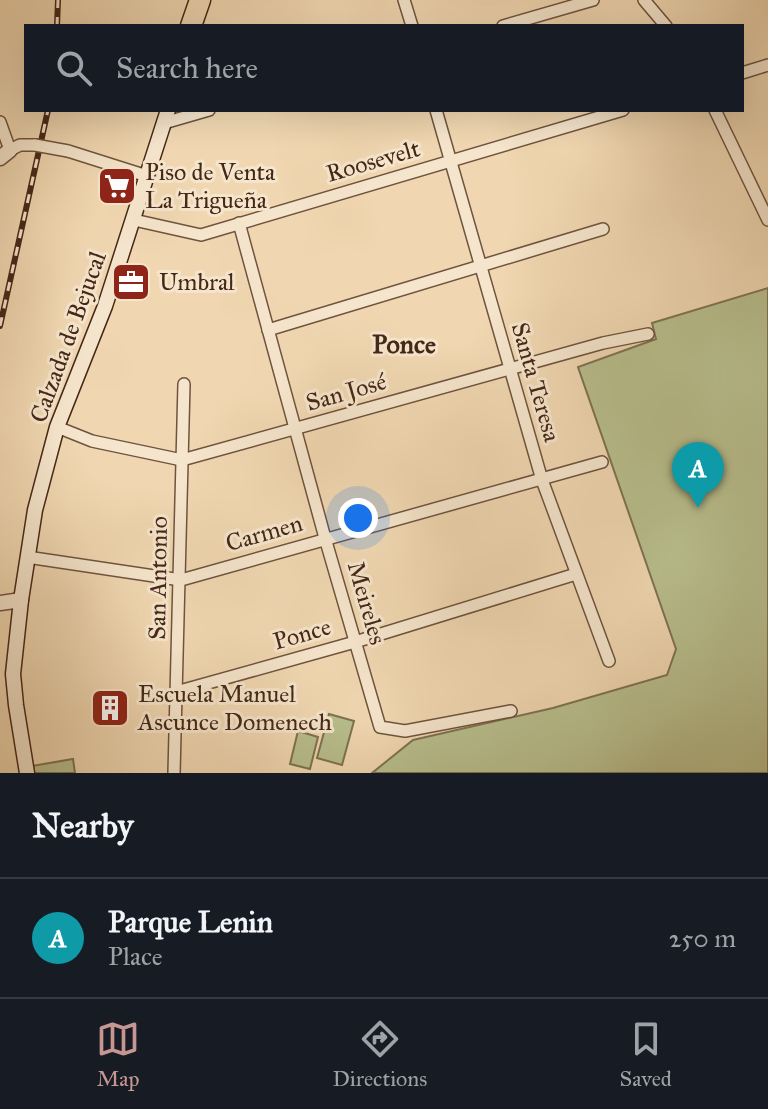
<!DOCTYPE html>
<meta charset="utf-8">
<style>
:root{--surface:#171b24;--page:#242831;--text:#f1f3f6;--muted:#9ea1a6;--line:#363941;--accent:#c59692}
body{margin:0;font-family:"IM FELL Great Primer",serif;background:var(--page);color:var(--text)}
.you{position:absolute;left:358px;top:518px;width:28px;height:28px;margin:-20px;border:6px solid #fff;border-radius:50%;background:#1a73e8;box-shadow:0 0 0 12px #1a73e833}
.badge{display:grid;place-items:center;width:52px;height:52px;border-radius:50%;background:var(--accent);color:#fff;font-size:26px;font-weight:700}
.pin{position:absolute;translate:-50% -66px;filter:drop-shadow(0 2px 4px #0008)}
.pin::after{content:'';position:absolute;top:42px;width:28px;height:24px;background:inherit;clip-path:polygon(0 0,100% 0,50% 100%)}
.list{margin:0;padding:0;list-style:none}
h2{display:flex;justify-content:space-between;align-items:center;height:104px;margin:0;padding:0 32px;font-size:34px}
h2 small{font-size:26px;font-weight:400;color:var(--muted)}
.list li{display:grid;grid-template-columns:52px 1fr auto;gap:24px;align-items:center;box-sizing:border-box;height:120px;padding:0 32px;border-top:2px solid var(--line)}
.list b{display:block;font-size:30px;white-space:nowrap}
.list p{margin:0;font-size:26px;white-space:nowrap;color:var(--muted)}
.list em{font-size:26px;font-style:normal;color:var(--muted)}
.icon{flex:none;width:44px;height:44px;fill:none;stroke:currentColor;stroke-width:2;stroke-linecap:round;stroke-linejoin:round}
.map{position:relative;flex:none;width:768px;height:773px;overflow:hidden}
.search{position:absolute;background:var(--surface);box-shadow:0 8px 32px #0002;left:24px;right:24px;top:24px;height:88px;display:flex;align-items:center;gap:20px;box-sizing:border-box;padding:0 28px;border-radius:0px;color:var(--muted);font-size:30px}
.sheet{height:224px;background:var(--surface)}
nav{display:flex;justify-content:space-around;align-items:center;box-sizing:border-box;height:112px;border-top:2px solid var(--line);background:var(--surface);font-size:22px;color:var(--muted)}
nav a{display:grid;justify-items:center;gap:4px}
nav .on{color:var(--accent)}
.map>svg:first-child{display:block}
</style>
<div class="map">
<svg width="768" height="773" viewBox="0 0 768 773">
<rect width="100%" height="100%" fill="#f0d7b1"/>
<filter id="stains"><feTurbulence type="fractalNoise" baseFrequency=".0025" numOctaves="4"/><feColorMatrix values="0 0 0 0 .2 0 0 0 0 .09 0 0 0 0 .02 0 0 0 .5 -.17"/></filter>
<radialGradient id="worn" r=".72"><stop offset=".6" stop-color="#630" stop-opacity="0"/><stop offset="1" stop-color="#630" stop-opacity=".3"/></radialGradient>
<g fill="#b8be8d" stroke="#7e7252" stroke-width="2">
<polygon points="768,288 768,773 372,773 413,740 553,708 667,675 676,649 578,367 656,339 652,323"/>
<polygon points="329,714 354,721 342,765 317,758"/>
<polygon points="298,731 318,737 310,769 290,764"/>
<polygon points="73,759 75,773 34,773 32,766"/>
</g>
<g fill="none" stroke-linecap="round" stroke-linejoin="round">
<defs>
<g id="minor">
<polyline points="404,0 412,26"/>
<polyline points="644,0 666,26"/>
<polyline points="503,26 593,0"/>
<polyline points="742,73 768,65"/>
<polyline points="436,110 542,480 609,661"/>
<polyline points="715,110 768,220"/>
<polyline points="0,122 10,150 20,145 35,145"/>
<polyline points="164,123 209,110"/>
<polyline points="68,151 147,176"/>
<polyline points="134,220 201,235 623,110"/>
<polyline points="239,223 325,538 380,727 405,731 511,711"/>
<polyline points="268,330 603,229"/>
<polyline points="57,427 92,441 182,460 603,343 648,334"/>
<polyline points="27,557 181,580 602,462"/>
<polyline points="176,692 355,642 576,574"/>
<polyline points="174,773 184,384"/>
</g>
<g id="tertiary">
<polyline points="0,158 10,150"/>
<polyline points="0,603 21,600"/>
</g>
<polyline id="secondary" points="27,773 16,705 13,674 21,600 35,510 57,427 105,306 168,110"/>
<polyline id="motorway" points="191,26 200,0"/>
</defs>
<use href="#minor" stroke="#6f533e" stroke-width="14"/>
<use href="#tertiary" stroke="#6f533e" stroke-width="17"/>
<use href="#secondary" stroke="#442717" stroke-width="17"/>
<use href="#motorway" stroke="#442717" stroke-width="23"/>
<use href="#minor" stroke="#f5e5cc" stroke-width="11"/>
<use href="#tertiary" stroke="#f5e5cc" stroke-width="14"/>
<use href="#secondary" stroke="#f5e5cc" stroke-width="14"/>
<use href="#motorway" stroke="#f0d7b1" stroke-width="20"/>
<defs>
<g id="rail">
<polyline points="57,26 58,0"/>
<polyline points="0,326 48,110"/>
</g>
</defs>
<use href="#rail" stroke="#442717" stroke-width="6"/>
<use href="#rail" stroke="#f5e5cc" stroke-width="3" stroke-dasharray="9" stroke-linecap="butt"/>
<defs>
<polyline id="minor-bridge" points="35,145 68,151"/>
</defs>
<use href="#minor-bridge" stroke="#6f533e" stroke-width="14" stroke-linecap="butt"/>
<use href="#minor-bridge" stroke="#f5e5cc" stroke-width="11"/>
</g>
<defs>
<symbol id="supermarket-square" viewBox="-11 -11 22 22"><rect x="-9" y="-9" width="18" height="18" rx="4" fill="#8f2418" stroke="#f5e5cc"/><path d="M-6-5.5h2.5l.6 2H6L4.5 2H-2.5L-4.4-4H-6ZM-1.5 3.2a1.3 1.3 0 1 0 .1 0ZM3 3.2a1.3 1.3 0 1 0 .1 0Z" fill="#fff"/></symbol>
<symbol id="office-square" viewBox="-11 -11 22 22"><rect x="-9" y="-9" width="18" height="18" rx="4" fill="#8f2418" stroke="#f5e5cc"/><path d="M-6-3h4V-5.5h4V-3h4V5H-6ZM-1-4.5V-3h2v-1.5ZM-6 0V1H6V0Z" fill="#fff"/></symbol>
<symbol id="building-square" viewBox="-11 -11 22 22"><rect x="-9" y="-9" width="18" height="18" rx="4" fill="#8f2418" stroke="#f5e5cc"/><path d="M-4-6H4V6H1V3H-1V6H-4ZM-2.5-4.3h1.7v1.8h-1.7ZM.8-4.3h1.7v1.8H.8ZM-2.5-1h1.7V.8h-1.7ZM.8-1h1.7V.8H.8Z" fill="#fff"/></symbol>
</defs>
<g fill-rule="evenodd">
<use href="#supermarket-square" x="95" y="164" width="44" height="44"/>
<use href="#office-square" x="109" y="260" width="44" height="44"/>
<use href="#building-square" x="88" y="686" width="44" height="44"/>
</g>
<g text-anchor="middle" dominant-baseline="central" stroke-width="6" stroke-linejoin="round" paint-order="stroke">
<g font-size="24" fill="#442717" stroke="#f5e5cc">
<text transform="translate(373 161) rotate(-16)">Roosevelt</text>
<text transform="translate(68 337) rotate(-70)">Calzada de Bejucal</text>
<text transform="translate(536 382) rotate(74)">Santa Teresa</text>
<text transform="translate(346 392) rotate(-16)">San José</text>
<text transform="translate(264 533) rotate(-16)">Carmen</text>
<text transform="translate(158 578) rotate(-89)">San Antonio</text>
<text transform="translate(367 603) rotate(74)">Meireles</text>
<text transform="translate(302 634) rotate(-16)">Ponce</text>
</g>
<g font-size="24" fill="#442717" stroke="#f5e5cc" text-anchor="start">
<text x="145" y="172">Piso de Venta<tspan x="145" dy="28">La Trigueña</tspan></text>
<text x="159" y="282">Umbral</text>
<text x="138" y="694">Escuela Manuel<tspan x="138" dy="28">Ascunce Domenech</tspan></text>
</g>
<g font-size="26" font-weight="bold" fill="#442717" stroke="#f5e5cc">
<text x="404" y="344">Ponce</text>
</g>
</g>
<rect width="100%" height="100%" filter="url(#stains)"/>
<rect width="100%" height="100%" fill="url(#worn)"/>
</svg>
<div class="you"></div>
<div class="pin badge" style="left:698px;top:508px;background:#0f9aa8">A</div>
<div class="search"><svg class="icon" aria-label="search" viewBox="0 0 24 24"><circle cx="10" cy="10" r="6"/><path d="M15 15l6 6"/></svg>Search here</div>
</div>
<section class="sheet">
<h2>Nearby<small></small></h2>
<ul class="list">
<li><span class="badge" style="background:#0f9aa8">A</span><div><b>Parque Lenin</b><p>Place</p></div><em>250 m</em></li>
</ul>
</section>
<nav>
<a class="on"><svg class="icon" aria-label="map" viewBox="0 0 24 24"><path d="M3 6l6-2 6 2 6-2v14l-6 2-6-2-6 2zM9 4v14M15 6v14"/></svg>Map</a>
<a><svg class="icon" aria-label="directions" viewBox="0 0 24 24"><path d="M12 3l9 9-9 9-9-9zM9 14v-3h6M13 9l2 2-2 2"/></svg>Directions</a>
<a><svg class="icon" aria-label="saved" viewBox="0 0 24 24"><path d="M7 4h10v16l-5-4-5 4z"/></svg>Saved</a>
</nav>
